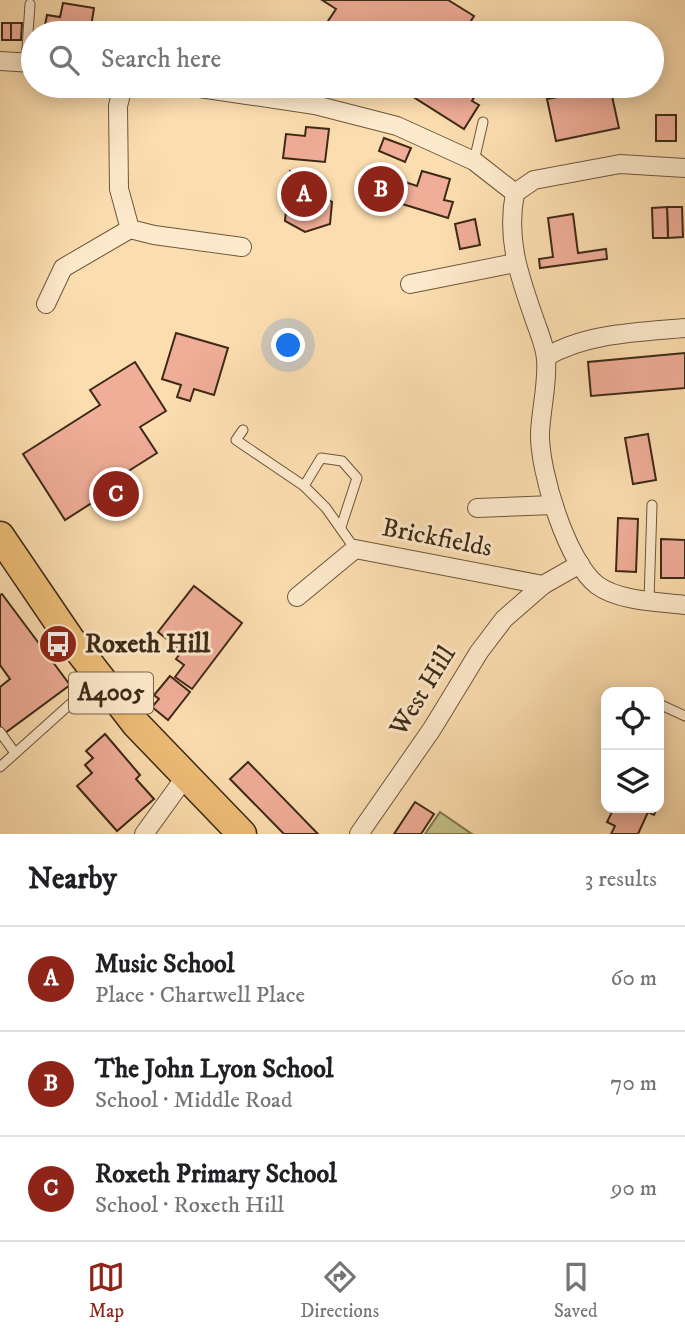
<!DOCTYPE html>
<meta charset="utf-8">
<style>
:root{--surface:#fff;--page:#f2f2f2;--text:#202124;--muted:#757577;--line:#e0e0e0;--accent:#8f2418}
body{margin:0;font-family:"IM FELL DW Pica",serif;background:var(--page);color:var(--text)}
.controls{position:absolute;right:21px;bottom:21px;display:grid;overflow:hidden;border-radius:14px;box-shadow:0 4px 18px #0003}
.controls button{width:63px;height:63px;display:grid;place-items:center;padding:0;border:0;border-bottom:2px solid var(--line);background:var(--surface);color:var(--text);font:35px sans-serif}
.you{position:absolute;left:289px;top:346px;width:24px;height:24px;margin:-18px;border:5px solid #fff;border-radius:50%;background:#1a73e8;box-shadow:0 0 0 10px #1a73e833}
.badge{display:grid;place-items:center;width:46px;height:46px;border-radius:50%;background:var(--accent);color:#fff;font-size:23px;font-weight:700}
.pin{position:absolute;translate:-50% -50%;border:4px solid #fff;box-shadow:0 2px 7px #0006}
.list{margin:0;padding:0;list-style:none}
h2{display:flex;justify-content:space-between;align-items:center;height:91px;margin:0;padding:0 28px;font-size:30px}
h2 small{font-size:23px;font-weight:400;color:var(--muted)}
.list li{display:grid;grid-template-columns:46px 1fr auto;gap:21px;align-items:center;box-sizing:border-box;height:105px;padding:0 28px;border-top:2px solid var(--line)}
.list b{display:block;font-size:26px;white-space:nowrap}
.list p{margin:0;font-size:23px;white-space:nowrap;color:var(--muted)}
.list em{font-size:23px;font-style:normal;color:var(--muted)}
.icon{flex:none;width:38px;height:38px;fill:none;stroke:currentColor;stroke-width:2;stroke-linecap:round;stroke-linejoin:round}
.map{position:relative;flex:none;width:685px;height:834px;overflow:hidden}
.search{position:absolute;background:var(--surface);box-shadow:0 4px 18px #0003;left:21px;right:21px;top:21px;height:77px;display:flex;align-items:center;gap:18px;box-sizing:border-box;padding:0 24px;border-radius:38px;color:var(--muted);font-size:26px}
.sheet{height:406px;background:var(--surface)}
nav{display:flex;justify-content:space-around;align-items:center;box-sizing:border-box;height:98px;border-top:2px solid var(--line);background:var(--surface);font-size:19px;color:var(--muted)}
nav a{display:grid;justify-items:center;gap:4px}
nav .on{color:var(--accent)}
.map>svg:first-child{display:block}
</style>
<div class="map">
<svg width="685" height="834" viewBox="0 0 685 834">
<rect width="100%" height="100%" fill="#fcddaf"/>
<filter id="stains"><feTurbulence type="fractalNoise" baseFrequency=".00286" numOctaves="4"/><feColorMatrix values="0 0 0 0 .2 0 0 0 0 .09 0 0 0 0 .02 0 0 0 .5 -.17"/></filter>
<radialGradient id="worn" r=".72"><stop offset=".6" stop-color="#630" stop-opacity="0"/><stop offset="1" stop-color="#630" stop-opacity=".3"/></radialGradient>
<polygon fill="#c2c088" stroke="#7f7550" stroke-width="2" points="440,812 472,834 425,834"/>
<g fill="#f0ad98" stroke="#3c2a17" stroke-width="2">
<polygon points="322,0 448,0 474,16 464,32 466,33 320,33 336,9"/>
<polygon points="63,3 94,8 90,33 59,33 60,28 45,25 47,15 60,17"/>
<rect x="2" y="23" width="9" height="17"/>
<polygon points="11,23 22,23 21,40 11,40"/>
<polygon points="396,86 481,86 472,101 479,105 464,129"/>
<polygon points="610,87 619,128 556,141 547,99"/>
<rect x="656" y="115" width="20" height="26"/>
<polygon points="306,127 329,129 325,162 283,158 286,134 305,136"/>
<polygon points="384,138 411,148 405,162 379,151"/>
<polygon points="290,171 312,172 311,187 332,202 330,224 305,232 285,221"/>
<polygon points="422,171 450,179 444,200 453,202 448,218 399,203 405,182 417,186"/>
<polygon points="667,207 682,207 683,237 668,238"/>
<polygon points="667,207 668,238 653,238 652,208"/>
<polygon points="573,214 578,253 606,249 607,259 540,268 539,259 553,257 548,218"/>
<polygon points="475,219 480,245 460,249 455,224"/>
<polygon points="176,333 228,348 214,395 194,389 190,401 177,397 181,385 162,379"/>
<polygon points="685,353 685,388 591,396 588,362"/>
<polygon points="135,362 166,411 140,427 157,453 127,472 131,478 65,520 23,454 100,405 90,390"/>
<polygon points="648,434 656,480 633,484 625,438"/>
<polygon points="618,518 638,519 636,572 616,571"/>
<polygon points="661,539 685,540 685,578 661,578"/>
<polygon points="194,586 242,623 192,689 175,677 184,665 176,659 182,651 158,632"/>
<polygon points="2,594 70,685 5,733 0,726 0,687 10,679 0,665 0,595"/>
<polygon points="170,676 190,692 168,720 152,707 159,699 154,695"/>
<polygon points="105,734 140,775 136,779 154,799 117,831 77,786 92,773 85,765 93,758 86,751"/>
<polygon points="248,762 318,834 284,834 230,779"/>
<polygon points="415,802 434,814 421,834 394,834"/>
<polygon points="614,808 657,808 654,815 648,812 638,834 611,834 615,826 607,822"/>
</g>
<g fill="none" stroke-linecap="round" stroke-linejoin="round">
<defs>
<g id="lane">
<polyline points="26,63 30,4"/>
<polyline points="474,161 483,122"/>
<polyline points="243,430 236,440 304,486 326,508 355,549"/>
<polyline points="304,486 321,458 342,461 357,478 341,527"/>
<polyline points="649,601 652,505"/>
<polyline points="659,704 685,716"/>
<polyline points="0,732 15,753"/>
<polyline points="0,767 98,679"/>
</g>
<g id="street">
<polyline points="0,61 33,63"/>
<polyline points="123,86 118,106 119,189 130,229 154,235 242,247"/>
<polyline points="186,86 315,105 397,126 474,161 515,193"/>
<path d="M 515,193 C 506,239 519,275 534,318 C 538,330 545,345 546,359 C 548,383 541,409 540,433 C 539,471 567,562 597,585 C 618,601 659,602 685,605"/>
<polyline points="515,193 534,180 620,164 685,168"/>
<polyline points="410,284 515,263"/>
<polyline points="46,304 63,268 130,229"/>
<path d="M 546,357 C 586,333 640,332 685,328"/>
<polyline points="477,508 553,505"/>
<polyline points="297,597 355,549 543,585 580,564"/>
<polyline points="144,834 186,776"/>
<polyline points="359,834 432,729 479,652 504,619 543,585"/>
</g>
<polyline id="primary" points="0,536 70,639 136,724 242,834"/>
</defs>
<use href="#lane" stroke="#6c573d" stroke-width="11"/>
<use href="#street" stroke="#6c573d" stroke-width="20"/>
<use href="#primary" stroke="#3c2a17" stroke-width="31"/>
<use href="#lane" stroke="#fde9cb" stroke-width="9"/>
<use href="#street" stroke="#fde9cb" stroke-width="18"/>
<use href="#primary" stroke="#eebe78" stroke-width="28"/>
</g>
<defs>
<symbol id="bus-disc" viewBox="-11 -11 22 22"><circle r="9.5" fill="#8f2418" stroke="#fde9cb"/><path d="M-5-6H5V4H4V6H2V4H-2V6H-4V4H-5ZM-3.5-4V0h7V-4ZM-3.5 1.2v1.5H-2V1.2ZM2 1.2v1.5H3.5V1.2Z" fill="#fff"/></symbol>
</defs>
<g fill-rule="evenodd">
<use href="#bus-disc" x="36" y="622" width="44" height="44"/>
</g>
<g text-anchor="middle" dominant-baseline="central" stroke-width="6" stroke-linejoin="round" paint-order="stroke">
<rect fill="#fde9cb" stroke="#76634d" stroke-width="2" x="69" y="672.5" width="84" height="41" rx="5"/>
<g font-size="24" font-weight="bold" fill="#3c2a17">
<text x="111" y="693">A4005</text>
</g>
<g font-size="26" fill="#3c2a17" stroke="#fde9cb">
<text transform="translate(437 538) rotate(11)">Brickfields</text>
<text transform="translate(423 691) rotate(-58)">West Hill</text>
</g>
<g font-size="26" font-weight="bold" fill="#3c2a17" stroke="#fde9cb" text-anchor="start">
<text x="85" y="644">Roxeth Hill</text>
</g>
</g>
<rect width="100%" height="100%" filter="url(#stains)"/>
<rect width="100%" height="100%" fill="url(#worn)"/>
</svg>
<div class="controls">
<button><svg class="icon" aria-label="locate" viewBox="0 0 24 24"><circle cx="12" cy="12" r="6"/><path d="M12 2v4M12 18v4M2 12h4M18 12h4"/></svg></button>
<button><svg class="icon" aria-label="layers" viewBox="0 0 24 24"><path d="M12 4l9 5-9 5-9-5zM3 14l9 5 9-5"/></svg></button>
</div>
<div class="you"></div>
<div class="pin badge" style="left:304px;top:194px">A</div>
<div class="pin badge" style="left:381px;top:189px">B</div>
<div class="pin badge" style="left:116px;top:494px">C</div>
<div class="search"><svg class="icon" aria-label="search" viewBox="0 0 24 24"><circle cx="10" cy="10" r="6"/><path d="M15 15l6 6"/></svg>Search here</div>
</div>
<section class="sheet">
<h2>Nearby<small>3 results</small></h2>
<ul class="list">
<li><span class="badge">A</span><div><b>Music School</b><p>Place · Chartwell Place</p></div><em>60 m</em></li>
<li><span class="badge">B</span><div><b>The John Lyon School</b><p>School · Middle Road</p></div><em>70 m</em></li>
<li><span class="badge">C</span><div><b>Roxeth Primary School</b><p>School · Roxeth Hill</p></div><em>90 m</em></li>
</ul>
</section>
<nav>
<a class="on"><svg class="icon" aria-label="map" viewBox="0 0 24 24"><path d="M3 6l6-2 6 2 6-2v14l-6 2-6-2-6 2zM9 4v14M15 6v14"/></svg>Map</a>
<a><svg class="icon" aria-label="directions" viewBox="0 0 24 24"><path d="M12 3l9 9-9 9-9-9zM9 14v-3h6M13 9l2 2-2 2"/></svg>Directions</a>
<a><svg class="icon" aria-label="saved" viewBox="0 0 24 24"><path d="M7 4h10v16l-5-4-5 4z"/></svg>Saved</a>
</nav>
